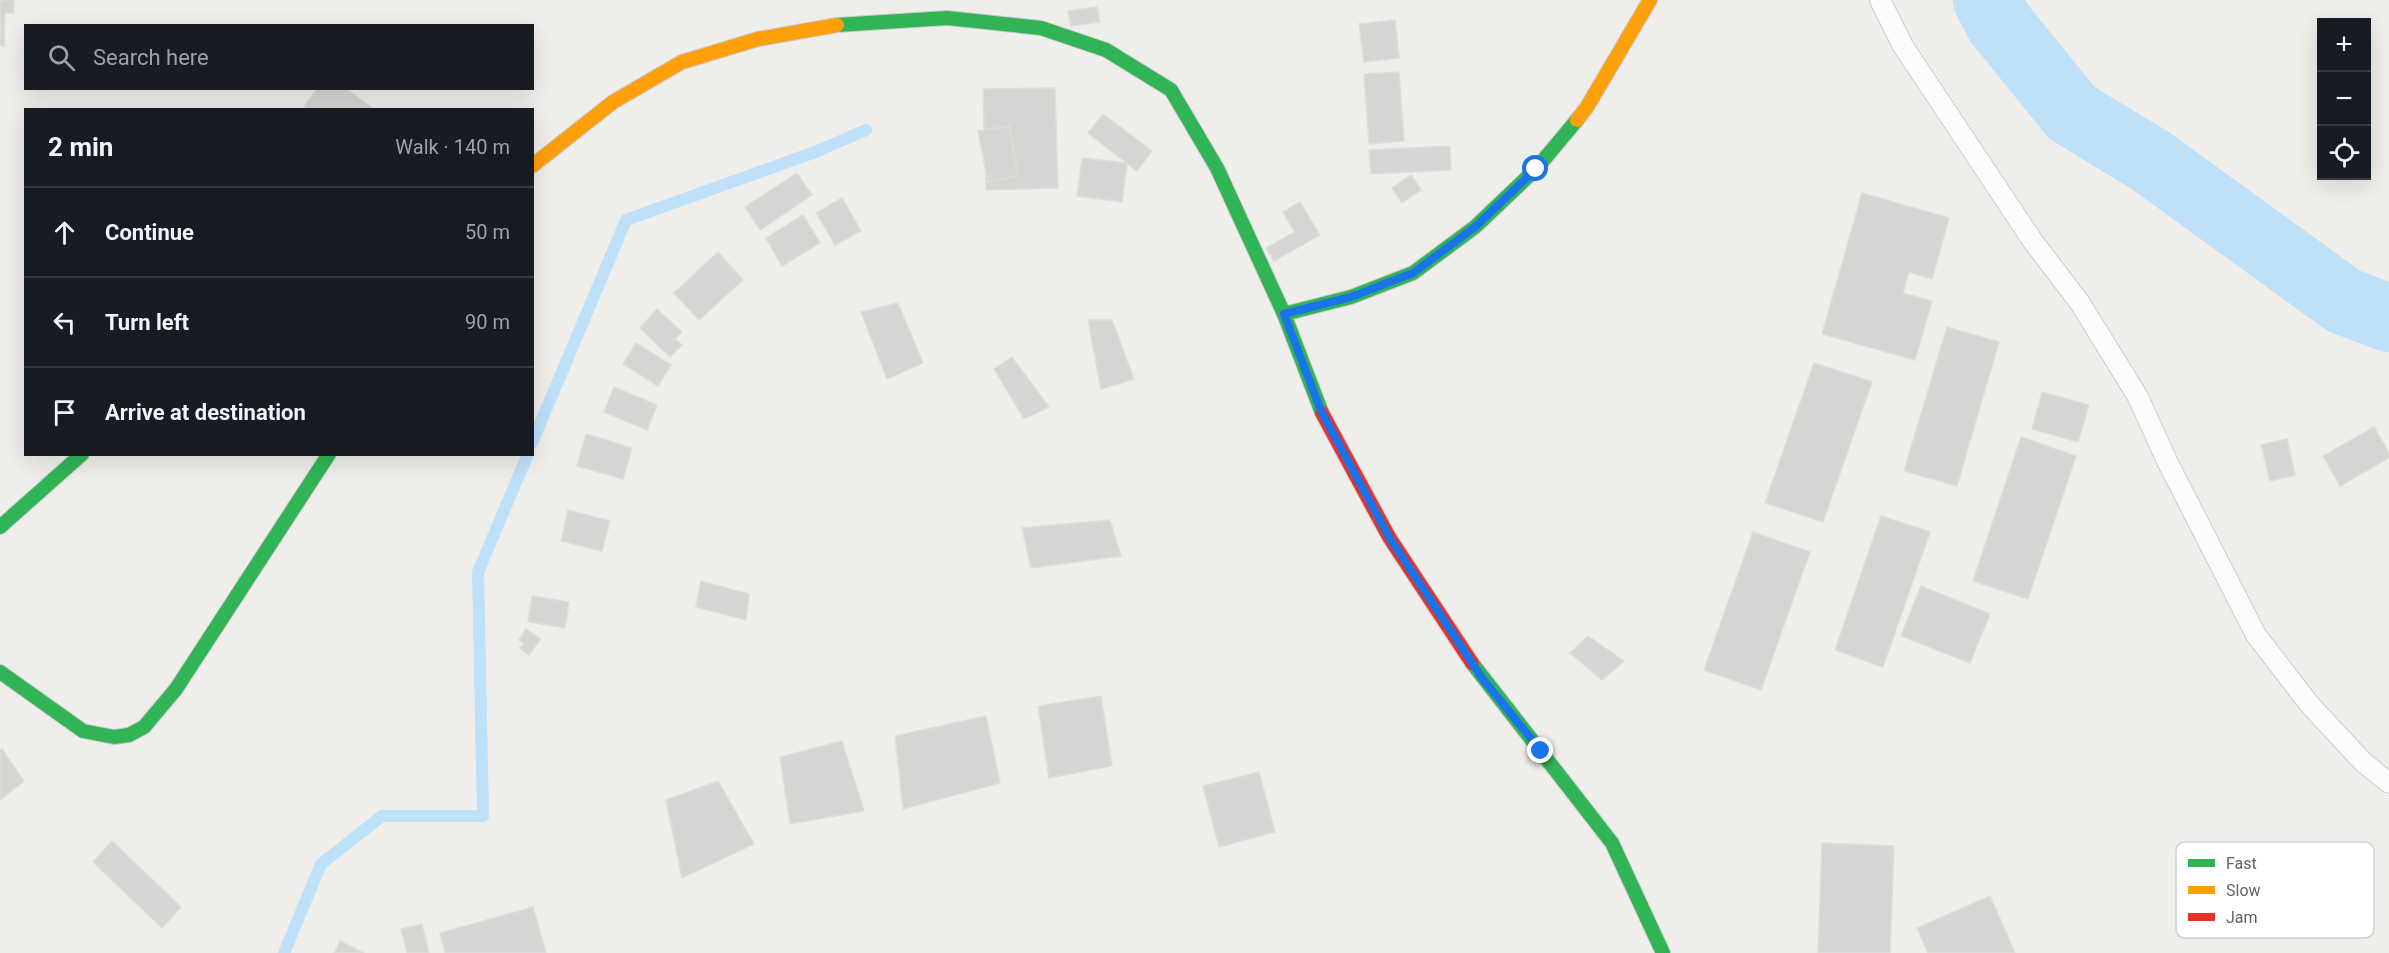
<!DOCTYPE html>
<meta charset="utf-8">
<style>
:root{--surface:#171b24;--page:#242831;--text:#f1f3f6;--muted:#9ea1a6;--line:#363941}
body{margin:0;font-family:Roboto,sans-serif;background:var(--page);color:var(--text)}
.controls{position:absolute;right:18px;top:18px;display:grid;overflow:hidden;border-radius:0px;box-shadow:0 6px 24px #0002}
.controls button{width:54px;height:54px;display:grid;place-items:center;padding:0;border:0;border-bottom:2px solid var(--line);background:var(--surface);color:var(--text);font:30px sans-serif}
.stop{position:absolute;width:18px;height:18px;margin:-14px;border:4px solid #1a73e8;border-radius:50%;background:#fff}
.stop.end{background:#1a73e8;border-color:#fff;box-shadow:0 2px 6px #0008}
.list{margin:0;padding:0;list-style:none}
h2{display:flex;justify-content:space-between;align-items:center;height:78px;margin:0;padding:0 24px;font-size:26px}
h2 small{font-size:20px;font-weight:400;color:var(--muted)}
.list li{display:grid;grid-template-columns:39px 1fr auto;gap:18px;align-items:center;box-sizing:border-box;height:90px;padding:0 24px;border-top:2px solid var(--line)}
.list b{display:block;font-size:22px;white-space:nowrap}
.list em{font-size:20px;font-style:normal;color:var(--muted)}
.icon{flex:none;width:33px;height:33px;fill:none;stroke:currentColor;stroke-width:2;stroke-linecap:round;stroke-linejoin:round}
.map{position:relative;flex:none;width:2389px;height:953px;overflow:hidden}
.search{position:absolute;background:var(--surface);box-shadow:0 6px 24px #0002;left:24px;top:24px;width:510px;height:66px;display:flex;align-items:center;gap:15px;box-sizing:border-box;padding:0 21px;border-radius:0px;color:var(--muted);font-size:22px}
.panel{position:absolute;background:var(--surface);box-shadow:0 6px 24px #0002;left:24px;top:108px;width:510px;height:348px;border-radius:0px}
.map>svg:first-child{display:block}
</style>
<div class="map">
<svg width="2389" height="953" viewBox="0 0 2389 953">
<rect width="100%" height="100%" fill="#efeeea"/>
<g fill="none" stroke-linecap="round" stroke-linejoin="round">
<g stroke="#bfe0f9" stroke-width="12">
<polyline points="532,443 626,220 815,152 866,130"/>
<polyline points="284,953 321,864 382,816 483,816 478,572 528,454"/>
</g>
<polyline stroke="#bfe0f9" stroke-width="68" points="1987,0 1999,23 2072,113 2151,161 2344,301 2389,318"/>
</g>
<g fill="#d6d5d3" stroke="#deddd9" stroke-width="1.5">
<polygon points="0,0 14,0 14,13 5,13 4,46 0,46"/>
<polygon points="1097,7 1100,22 1071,26 1068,11"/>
<polygon points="1395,20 1399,58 1364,62 1359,24"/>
<polygon points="1399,72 1404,141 1369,144 1364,74"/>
<polygon points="317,88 345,88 374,109 302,110"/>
<polygon points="1055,88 1058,188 986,190 983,89"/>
<polygon points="1103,114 1152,151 1137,171 1088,133"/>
<polygon points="1009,126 1018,176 988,182 978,131"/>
<polygon points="1450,146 1451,170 1371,174 1369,150"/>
<polygon points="1082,158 1127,163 1122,202 1077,196"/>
<polygon points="797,173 812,195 760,230 745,207"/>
<polygon points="1411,175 1421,190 1402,203 1392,188"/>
<polygon points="1862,193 1949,218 1932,279 1909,272 1903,293 1932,301 1915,360 1822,334"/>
<polygon points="842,198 861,231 835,245 816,213"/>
<polygon points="1300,202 1320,235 1274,261 1266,248 1295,232 1283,212"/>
<polygon points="803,215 820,243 782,266 766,238"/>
<polygon points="718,252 743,280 699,320 674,293"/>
<polygon points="898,303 923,363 887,379 861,312"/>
<polygon points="657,309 682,332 675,339 682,345 670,357 640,328"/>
<polygon points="1088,320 1112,320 1134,379 1101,389"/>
<polygon points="1947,327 1999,342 1957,486 1904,471"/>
<polygon points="636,343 671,365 658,386 623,364"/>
<polygon points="1012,357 1049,407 1024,419 994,369"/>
<polygon points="1814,363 1872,382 1823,522 1765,503"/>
<polygon points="614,387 657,405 647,430 604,412"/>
<polygon points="2042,392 2089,405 2078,442 2032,429"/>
<polygon points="2374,427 2389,453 2389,458 2340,486 2323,456"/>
<polygon points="586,434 632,448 623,479 577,466"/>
<polygon points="2021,437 2076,456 2028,599 1973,581"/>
<polygon points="2287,439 2295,475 2270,481 2261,445"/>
<polygon points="568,510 610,521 602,551 561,541"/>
<polygon points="1881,516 1930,532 1883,667 1835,650"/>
<polygon points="1110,520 1121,556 1031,568 1022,528"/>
<polygon points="1753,532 1810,552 1761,690 1704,670"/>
<polygon points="701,581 749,594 746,620 696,607"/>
<polygon points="1921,586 1990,614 1970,663 1901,636"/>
<polygon points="532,596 569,602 565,628 528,622"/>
<polygon points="526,629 541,639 529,655 520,648 524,643 519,640"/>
<polygon points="1588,636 1624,661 1602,680 1570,653"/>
<polygon points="1101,696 1112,766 1049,778 1038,706"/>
<polygon points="986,716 1000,783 903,809 895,736"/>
<polygon points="842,741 864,811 790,824 780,757"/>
<polygon points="2,749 24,781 0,800 0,750"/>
<polygon points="1259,772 1275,832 1219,847 1203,786"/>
<polygon points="718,781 754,844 682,878 666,800"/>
<polygon points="112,841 181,907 162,928 93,862"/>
<polygon points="1822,843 1894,846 1890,953 1818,953"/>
<polygon points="1990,896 2015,953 1928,953 1917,928"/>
<polygon points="533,907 546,953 445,953 440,933"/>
<polygon points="422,924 429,953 407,953 401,929"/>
<polygon points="340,941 364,953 334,953"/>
</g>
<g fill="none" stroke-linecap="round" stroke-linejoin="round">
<defs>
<polyline id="lane" points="1880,0 1903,46 2032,240 2080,303 2138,397 2167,461 2256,635 2310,705 2364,763 2389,783"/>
<g id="fast">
<polyline points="837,25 947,18 1041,28 1106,50 1171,90 1217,168 1284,314 1322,413"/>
<polyline points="1284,314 1351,297 1413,273 1475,227 1536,169 1577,120"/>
<polyline points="0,527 82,454"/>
<polyline points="1472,663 1612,843 1663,953"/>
<polyline points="0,672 83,731 114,737 129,735 144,727 176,689 329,454"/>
</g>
<g id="slow">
<polyline points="1577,120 1587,107 1650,0"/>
<polyline points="532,166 613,102 682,62 758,39 837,25"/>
</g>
<polyline id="jam" points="1322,413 1389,537 1472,663"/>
</defs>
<use href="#lane" stroke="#cbcccc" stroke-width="22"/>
<use href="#fast" stroke="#cacacb" stroke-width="16"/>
<use href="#slow" stroke="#cacacb" stroke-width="16"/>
<use href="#jam" stroke="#cacacb" stroke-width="16"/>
<use href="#lane" stroke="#fdfcfc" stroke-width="20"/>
<use href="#fast" stroke="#30b455" stroke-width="14"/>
<use href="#slow" stroke="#ff9f0a" stroke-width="14"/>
<use href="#jam" stroke="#e5322d" stroke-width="14"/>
</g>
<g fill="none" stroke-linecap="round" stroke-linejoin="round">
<polyline stroke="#1a73e8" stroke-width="8" points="1536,169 1475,227 1413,273 1351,297 1284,314 1321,411 1389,537 1482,678 1541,751"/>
</g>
<rect x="2176" y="842" width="198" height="96" rx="9" fill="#fff" stroke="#cfd0d2" stroke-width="1.5"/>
<rect x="2188" y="859" width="27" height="8" fill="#30b455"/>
<rect x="2188" y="886" width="27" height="8" fill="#ff9f0a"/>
<rect x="2188" y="913" width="27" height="8" fill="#e5322d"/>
<g font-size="16" fill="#5f6368">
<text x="2226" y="869">Fast</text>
<text x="2226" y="896">Slow</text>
<text x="2226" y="923">Jam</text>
</g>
</svg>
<div class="controls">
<button>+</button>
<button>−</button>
<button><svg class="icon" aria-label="locate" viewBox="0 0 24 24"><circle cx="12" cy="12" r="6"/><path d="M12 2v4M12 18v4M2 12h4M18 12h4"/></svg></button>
</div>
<div class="stop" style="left:1536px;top:169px"></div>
<div class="stop end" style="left:1541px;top:751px"></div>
<div class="search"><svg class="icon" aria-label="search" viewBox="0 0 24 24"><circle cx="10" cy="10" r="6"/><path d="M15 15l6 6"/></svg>Search here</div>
<section class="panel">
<h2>2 min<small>Walk · 140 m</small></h2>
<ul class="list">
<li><svg class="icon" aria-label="ahead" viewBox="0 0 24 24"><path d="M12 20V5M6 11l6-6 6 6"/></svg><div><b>Continue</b></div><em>50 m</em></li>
<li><svg class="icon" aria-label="left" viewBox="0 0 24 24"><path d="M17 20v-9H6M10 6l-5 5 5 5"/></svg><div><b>Turn left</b></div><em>90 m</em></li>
<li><svg class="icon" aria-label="arrive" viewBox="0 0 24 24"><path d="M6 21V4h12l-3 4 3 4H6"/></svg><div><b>Arrive at destination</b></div></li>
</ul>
</section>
</div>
